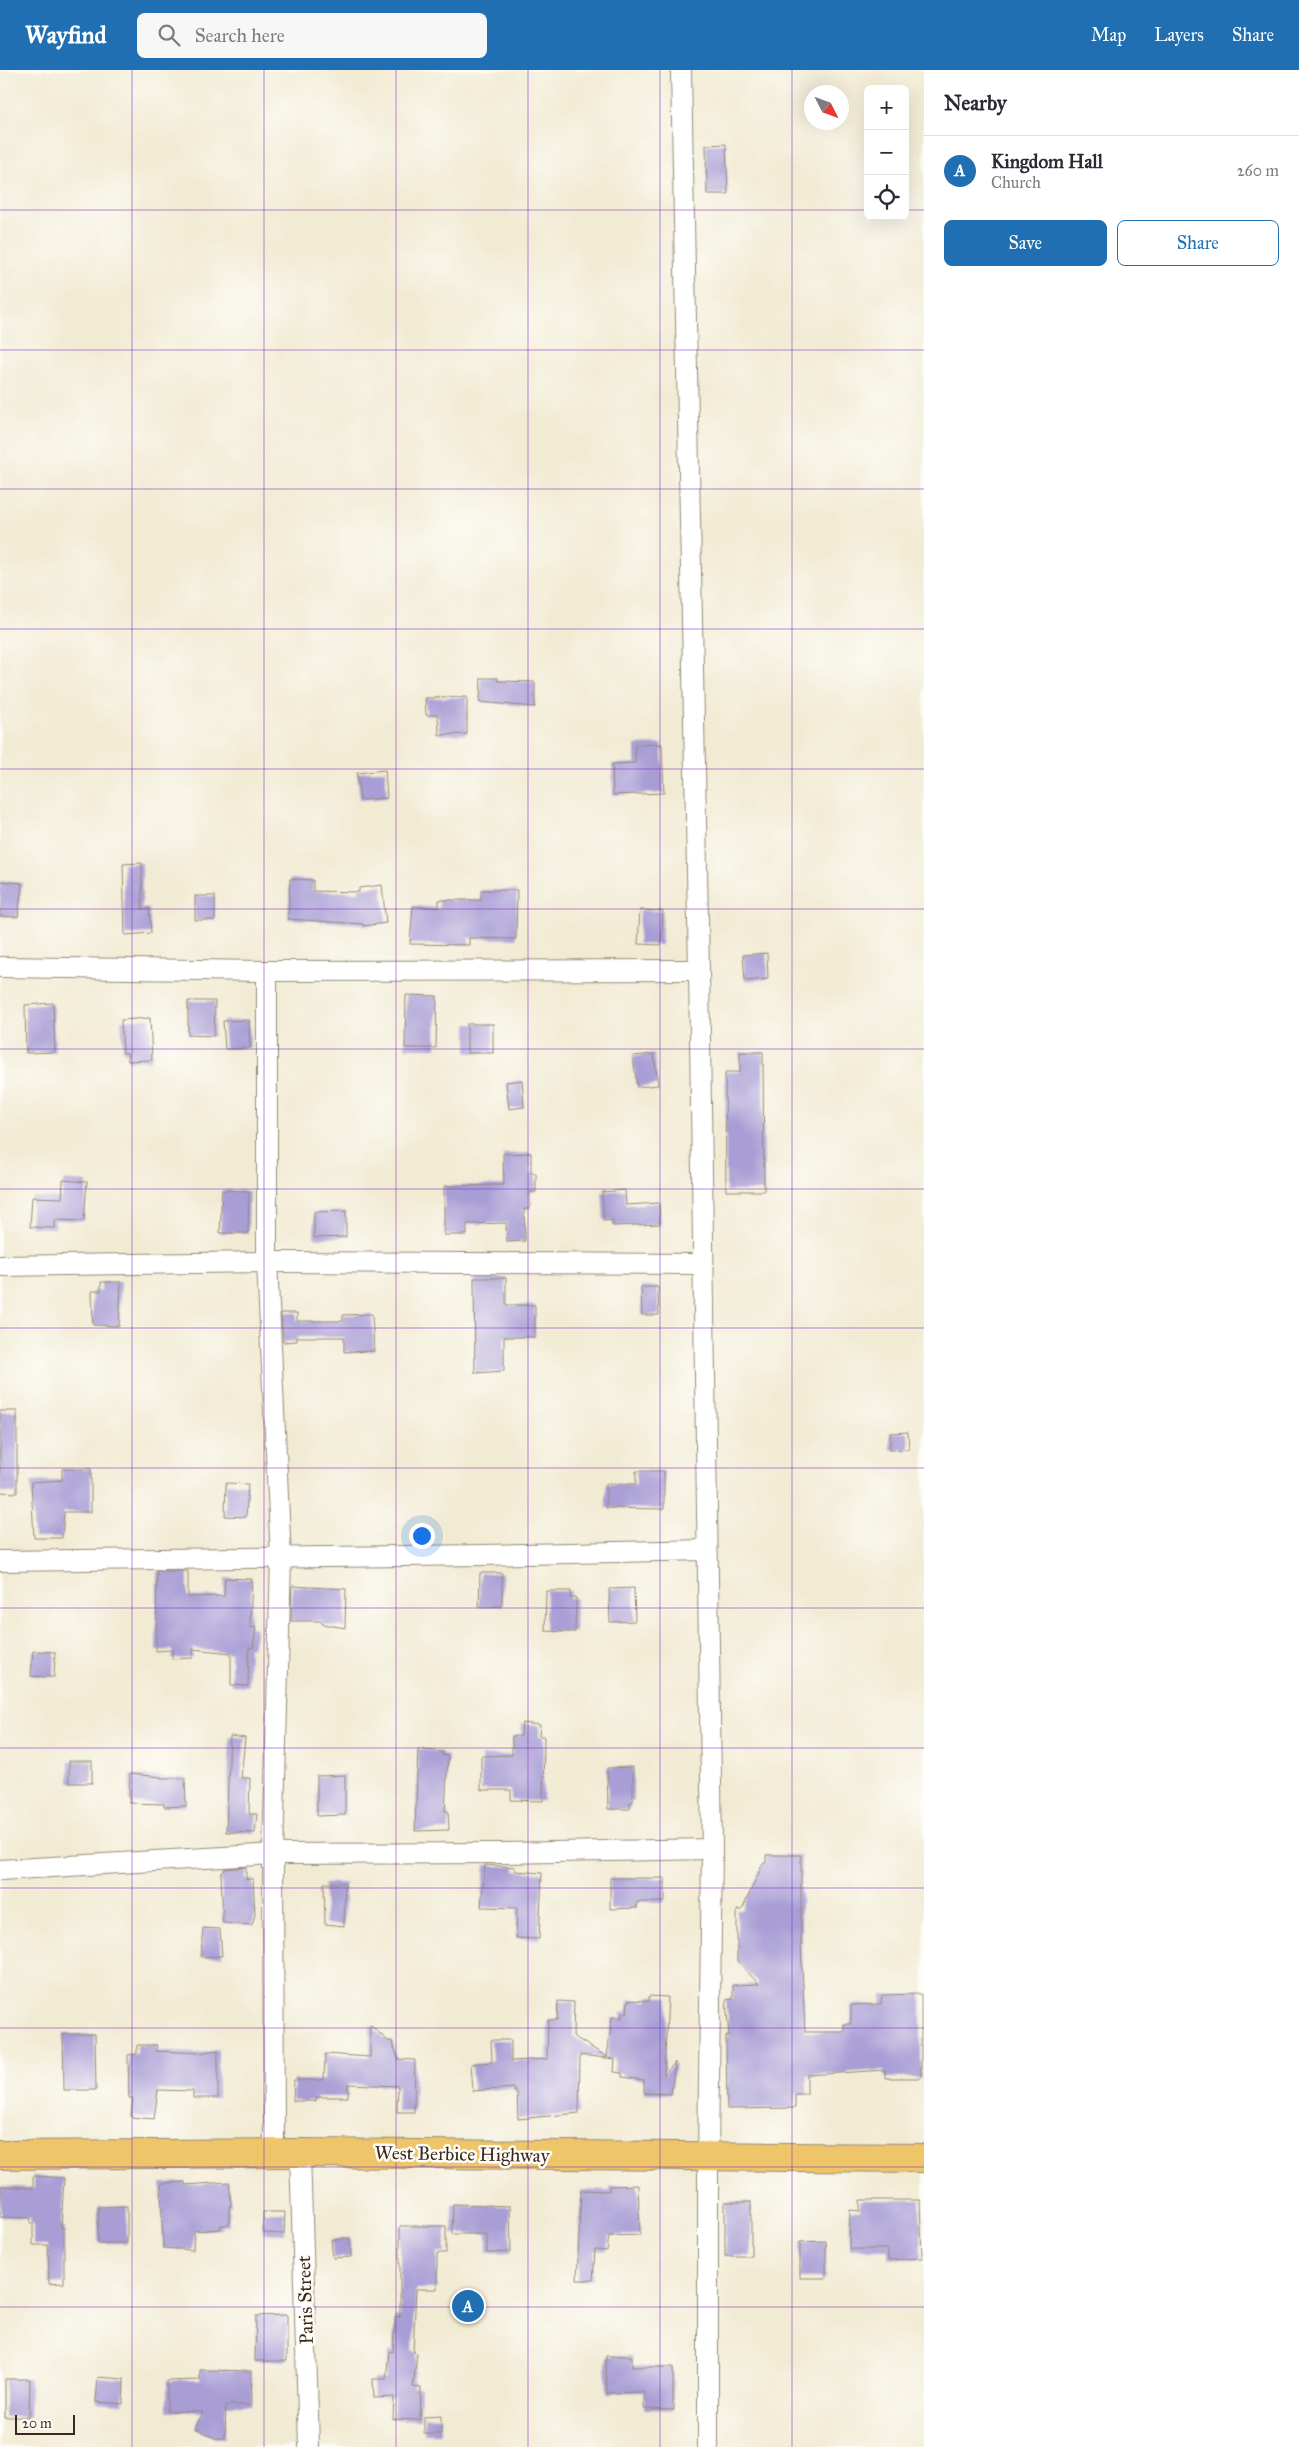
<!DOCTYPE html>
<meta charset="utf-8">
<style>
:root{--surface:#fff;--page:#f7f7f7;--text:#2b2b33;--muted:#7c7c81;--line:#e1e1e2;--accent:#1f6fb2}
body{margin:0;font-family:"IM FELL Great Primer",serif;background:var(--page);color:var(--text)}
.controls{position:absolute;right:15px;top:15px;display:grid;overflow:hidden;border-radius:8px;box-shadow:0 5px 20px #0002}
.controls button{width:45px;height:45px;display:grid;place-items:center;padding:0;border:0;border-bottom:1px solid var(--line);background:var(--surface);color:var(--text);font:25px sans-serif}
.compass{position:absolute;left:804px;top:15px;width:45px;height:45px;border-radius:50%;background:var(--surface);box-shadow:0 5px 20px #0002;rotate:132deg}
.scale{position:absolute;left:15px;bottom:12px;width:60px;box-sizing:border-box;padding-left:5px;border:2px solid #3b2a1e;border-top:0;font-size:14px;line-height:18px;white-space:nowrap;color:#3b2a1e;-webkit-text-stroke:4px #fdfcf7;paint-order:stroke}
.you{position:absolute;left:421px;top:1465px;width:18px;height:18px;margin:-12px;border:4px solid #fff;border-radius:50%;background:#1a73e8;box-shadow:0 0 0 8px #1a73e833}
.badge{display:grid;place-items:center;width:32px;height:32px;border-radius:50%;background:var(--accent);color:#fff;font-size:16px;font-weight:700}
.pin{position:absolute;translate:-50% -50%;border:2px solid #fff;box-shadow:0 1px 5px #0006}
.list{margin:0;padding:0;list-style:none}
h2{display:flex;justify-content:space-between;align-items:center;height:65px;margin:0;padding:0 20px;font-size:21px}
h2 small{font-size:16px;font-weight:400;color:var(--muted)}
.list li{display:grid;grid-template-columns:32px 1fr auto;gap:15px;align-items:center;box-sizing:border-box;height:70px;padding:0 20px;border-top:1px solid var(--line)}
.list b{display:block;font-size:19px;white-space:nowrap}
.list p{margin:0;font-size:16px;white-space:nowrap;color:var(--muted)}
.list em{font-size:16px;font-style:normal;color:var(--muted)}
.actions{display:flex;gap:10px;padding:15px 20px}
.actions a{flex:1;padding:11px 0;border:1px solid var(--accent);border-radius:8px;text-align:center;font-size:18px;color:var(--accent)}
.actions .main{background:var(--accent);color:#fff}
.icon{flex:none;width:28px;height:28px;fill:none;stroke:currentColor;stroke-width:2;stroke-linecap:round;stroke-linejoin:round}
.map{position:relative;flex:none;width:924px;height:2377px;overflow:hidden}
header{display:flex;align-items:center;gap:30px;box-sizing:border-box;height:70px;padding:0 25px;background:var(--accent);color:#fff}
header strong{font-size:24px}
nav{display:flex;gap:28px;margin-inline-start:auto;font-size:18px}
.search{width:350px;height:45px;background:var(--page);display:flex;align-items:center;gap:12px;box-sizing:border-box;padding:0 18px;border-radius:8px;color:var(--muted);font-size:19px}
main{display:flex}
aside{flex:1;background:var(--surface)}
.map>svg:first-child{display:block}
</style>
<header>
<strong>Wayfind</strong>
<div class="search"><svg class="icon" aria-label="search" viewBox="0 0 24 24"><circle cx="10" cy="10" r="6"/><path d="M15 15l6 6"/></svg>Search here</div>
<nav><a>Map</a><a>Layers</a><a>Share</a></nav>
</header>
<main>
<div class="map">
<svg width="924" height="2377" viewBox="0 0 924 2377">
<rect width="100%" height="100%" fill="#fdfcf7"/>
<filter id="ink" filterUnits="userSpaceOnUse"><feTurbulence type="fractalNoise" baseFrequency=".02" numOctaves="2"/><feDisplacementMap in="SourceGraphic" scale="10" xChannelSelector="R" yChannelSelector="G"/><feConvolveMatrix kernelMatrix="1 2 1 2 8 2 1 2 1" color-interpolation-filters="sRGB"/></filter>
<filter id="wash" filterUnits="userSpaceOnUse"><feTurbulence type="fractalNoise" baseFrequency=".0096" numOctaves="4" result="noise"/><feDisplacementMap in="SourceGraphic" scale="20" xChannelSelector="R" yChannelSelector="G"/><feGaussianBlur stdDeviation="1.12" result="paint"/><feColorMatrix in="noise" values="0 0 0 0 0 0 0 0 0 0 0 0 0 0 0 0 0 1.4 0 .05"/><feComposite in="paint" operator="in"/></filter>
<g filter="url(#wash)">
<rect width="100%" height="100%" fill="#f2ebd4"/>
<g id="blocks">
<g fill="#a89dd5">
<polygon points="726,74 728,124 707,124 706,75"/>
<polygon points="481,608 498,608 497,611 535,612 535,637 480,632"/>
<polygon points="467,627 467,664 439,665 438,645 426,645 425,628"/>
<polygon points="662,674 664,723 613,725 612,694 635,693 635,675"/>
<polygon points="385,700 387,728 360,730 357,703"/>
<polygon points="142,793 142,839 149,838 151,863 125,865 123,794"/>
<polygon points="290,809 313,810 313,821 359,822 359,818 382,815 386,853 363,856 363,854 288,849"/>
<polygon points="0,811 22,813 18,847 0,846"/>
<polygon points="481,820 517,820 516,869 469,868 469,875 410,874 413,836 439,838 439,830 481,830"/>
<rect x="195" y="826" width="20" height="24"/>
<polygon points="640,840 663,841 661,875 638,874"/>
<polygon points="767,883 768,909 745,911 743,885"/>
<polygon points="406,925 437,926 436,978 405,978"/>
<polygon points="188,931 215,931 214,966 188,965"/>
<polygon points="53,933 55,982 26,983 25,935"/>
<polygon points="150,948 152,990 128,991 127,983 123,983 121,950"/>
<polygon points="249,950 250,978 225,979 223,951"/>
<rect x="467" y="954" width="26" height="29"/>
<polygon points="740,982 763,982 764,1121 726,1121 725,1002 740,1002"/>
<polygon points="654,984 658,1015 637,1017 633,986"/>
<polygon points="522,1010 524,1037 509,1039 506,1012"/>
<polygon points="531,1083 531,1103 536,1103 536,1122 530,1122 530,1139 524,1139 525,1171 507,1172 506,1153 467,1154 467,1165 444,1165 444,1116 504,1115 503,1084"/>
<polygon points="63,1110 87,1112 84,1151 55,1150 55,1158 30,1157 32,1127 62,1128"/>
<polygon points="222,1120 249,1121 248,1163 220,1163"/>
<polygon points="625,1120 626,1135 659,1133 660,1154 613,1156 612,1150 604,1151 602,1122"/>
<polygon points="346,1141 346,1167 314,1168 314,1142"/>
<polygon points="474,1208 506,1208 506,1235 535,1235 535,1267 504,1267 504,1301 475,1303"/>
<polygon points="101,1212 121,1212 119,1256 93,1255 92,1221 101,1221"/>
<polygon points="641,1217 658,1217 659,1245 642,1245"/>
<polygon points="281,1243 297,1243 297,1251 343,1251 343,1245 372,1244 374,1281 344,1282 344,1267 297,1267 297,1271 283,1272"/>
<polygon points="0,1341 17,1341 17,1423 0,1422"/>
<polygon points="908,1362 909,1379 890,1380 890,1363"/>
<polygon points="62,1399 91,1399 91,1442 64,1442 62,1468 34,1468 31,1412 62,1410"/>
<polygon points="636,1401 664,1401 664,1439 606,1438 606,1414 636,1414"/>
<polygon points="226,1413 248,1414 246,1447 225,1446"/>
<polygon points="157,1501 188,1501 188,1527 224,1526 225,1508 252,1509 250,1557 256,1558 253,1578 249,1577 248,1616 231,1615 231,1583 193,1579 193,1588 172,1589 172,1580 156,1581"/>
<polygon points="480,1503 502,1503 502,1536 479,1537"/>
<polygon points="292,1516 346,1519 345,1558 322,1554 322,1551 291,1551"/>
<polygon points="634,1518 635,1551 610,1552 609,1519"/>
<polygon points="546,1521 571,1521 570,1528 576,1528 575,1562 545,1561"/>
<polygon points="33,1581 55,1582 54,1607 31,1606"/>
<polygon points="522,1653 540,1655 539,1666 544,1666 543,1731 511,1730 511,1720 481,1720 481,1686 512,1685 512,1666 521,1666"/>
<polygon points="230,1666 245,1668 241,1708 250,1708 249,1744 257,1744 255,1763 226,1762"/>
<polygon points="418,1679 442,1682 442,1685 448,1686 445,1741 448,1741 449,1760 415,1761"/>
<rect x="69" y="1691" width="23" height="22"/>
<polygon points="633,1697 633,1732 630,1732 630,1739 608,1739 607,1698"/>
<polygon points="130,1704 161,1707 160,1708 185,1708 186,1736 164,1737 164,1734 129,1733"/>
<polygon points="345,1705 345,1745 317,1746 317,1706"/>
<polygon points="766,1785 801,1785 801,1874 805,1962 844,1962 844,1954 851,1954 851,1935 881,1934 882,1925 921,1924 921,2008 885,2008 885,2000 807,2005 807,2024 795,2024 795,2038 727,2039 726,1966 729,1966 726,1930 733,1929 733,1915 759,1914 737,1891 737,1840 742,1840 763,1793 766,1793"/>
<polygon points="485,1795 515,1797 515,1801 542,1803 539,1869 516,1868 517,1838 481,1837"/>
<polygon points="246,1797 246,1809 253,1809 255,1845 252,1855 223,1853 221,1804 225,1799"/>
<polygon points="610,1808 665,1808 665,1832 637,1832 637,1838 610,1839"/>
<polygon points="324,1813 345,1813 344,1856 325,1854"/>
<polygon points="203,1858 220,1859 222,1886 201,1887"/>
<polygon points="649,1926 668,1927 664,2005 675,1992 671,2024 644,2023 644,2010 622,2007 622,2003 614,2002 615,1989 580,1985 579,2043 518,2049 517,2022 514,2022 514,2018 473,2021 471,1994 492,1992 491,1970 511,1970 511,1991 547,1989 548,1950 557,1950 558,1931 574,1932 573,1966 607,1987 612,1947 622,1948 622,1942 627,1943 628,1930 649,1931"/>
<polygon points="370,1955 388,1971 392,1971 398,1989 415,1990 414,2042 397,2042 398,2016 348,2014 348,2027 316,2027 316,2031 293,2031 294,2010 324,2010 325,1984 370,1987"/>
<polygon points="63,1964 95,1964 96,2020 64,2020"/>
<polygon points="137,1975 157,1975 156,1981 198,1983 218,1980 218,2028 193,2028 193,2021 158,2020 154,2049 131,2047 133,2028 129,2028 128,1985 137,1984"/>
<polygon points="33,2106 64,2108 61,2158 64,2158 64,2213 49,2214 48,2175 33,2175 33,2153 30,2153 31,2148 0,2147 1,2116 33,2118"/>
<polygon points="185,2112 185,2115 229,2112 231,2136 229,2136 229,2155 221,2155 221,2159 194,2161 193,2180 163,2178 161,2113"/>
<polygon points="638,2115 640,2165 609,2166 607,2181 595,2180 593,2210 577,2210 581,2120 609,2121 609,2116"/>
<polygon points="860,2130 920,2130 922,2188 888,2190 888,2179 849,2179 850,2140 860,2141"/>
<rect x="725" y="2132" width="26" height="54"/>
<polygon points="453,2134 510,2136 511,2182 487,2183 487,2164 452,2164"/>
<polygon points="127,2136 127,2173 98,2173 98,2137"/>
<polygon points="263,2142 285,2142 284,2164 263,2163"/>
<polygon points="400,2156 446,2156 446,2183 437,2183 437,2219 416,2219 413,2282 417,2283 413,2317 421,2318 420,2350 393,2349 394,2327 374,2328 373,2309 386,2309 389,2281 393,2282 395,2246 400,2247"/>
<polygon points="350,2168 351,2187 333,2188 331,2170"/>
<polygon points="826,2171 826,2208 800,2208 800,2172"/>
<polygon points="287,2245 287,2291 255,2291 256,2246"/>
<polygon points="606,2286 632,2286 632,2297 673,2297 673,2340 644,2339 644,2322 607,2323"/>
<polygon points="200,2300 251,2301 252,2335 226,2335 225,2368 215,2368 195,2358 203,2342 167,2341 167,2311 200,2310"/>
<polygon points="98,2307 124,2309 123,2334 96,2332"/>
<polygon points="5,2309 30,2309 29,2347 5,2347"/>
<polygon points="441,2346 441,2364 424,2364 424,2347"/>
</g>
</g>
</g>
<g filter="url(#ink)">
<use href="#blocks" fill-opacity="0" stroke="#968a79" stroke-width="1"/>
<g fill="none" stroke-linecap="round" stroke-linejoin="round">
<defs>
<g id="minor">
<polyline points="681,0 699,900 712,1779 708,2087 708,2377"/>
<polyline points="0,897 267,901 699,900"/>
<polyline points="267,901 267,1192 281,1489 273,1784 274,2083"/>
<polyline points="0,1196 267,1192 702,1194"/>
<polyline points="0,1491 485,1485 707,1480"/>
<polyline points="0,1800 273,1784 503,1783 712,1779"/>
<polyline points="300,2083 309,2377"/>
</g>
<polyline id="primary" points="0,2085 300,2083 924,2088"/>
</defs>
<use href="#minor" stroke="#968a79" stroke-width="22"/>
<use href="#primary" stroke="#968a79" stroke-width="30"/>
<use href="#minor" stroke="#fff" stroke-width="20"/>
<use href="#primary" stroke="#eec569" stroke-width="28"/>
</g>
</g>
<path fill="none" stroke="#7b2cbf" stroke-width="1" stroke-opacity="0.55" d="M 132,0 L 132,2377M 264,0 L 264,2377M 396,0 L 396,2377M 528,0 L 528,2377M 660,0 L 660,2377M 792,0 L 792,2377M 0,140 L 868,140M 905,140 L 924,140M 0,280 L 924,280M 0,419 L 924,419M 0,559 L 924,559M 0,699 L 924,699M 0,839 L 924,839M 0,979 L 924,979M 0,1119 L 924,1119M 0,1258 L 924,1258M 0,1398 L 924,1398M 0,1538 L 924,1538M 0,1678 L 924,1678M 0,1818 L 924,1818M 0,1958 L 924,1958M 0,2097 L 924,2097M 0,2237 L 924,2237"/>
<g text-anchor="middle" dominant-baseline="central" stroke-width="5" stroke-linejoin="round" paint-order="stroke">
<g font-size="19" fill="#3b2a1e" stroke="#fdfcf7">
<text transform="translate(462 2084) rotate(1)">West Berbice Highway</text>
<text transform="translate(305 2230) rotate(-92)">Paris Street</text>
</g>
</g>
</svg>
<div class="controls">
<button>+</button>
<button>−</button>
<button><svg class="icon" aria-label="locate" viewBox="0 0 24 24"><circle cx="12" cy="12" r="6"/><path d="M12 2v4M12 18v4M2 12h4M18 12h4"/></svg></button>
</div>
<svg class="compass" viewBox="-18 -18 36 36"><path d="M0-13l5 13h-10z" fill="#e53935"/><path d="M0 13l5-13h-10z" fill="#7c7c81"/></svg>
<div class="scale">20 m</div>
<div class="you"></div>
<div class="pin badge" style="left:468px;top:2236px">A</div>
</div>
<aside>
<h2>Nearby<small></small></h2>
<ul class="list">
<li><span class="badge">A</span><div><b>Kingdom Hall</b><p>Church</p></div><em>260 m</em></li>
</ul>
<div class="actions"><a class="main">Save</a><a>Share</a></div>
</aside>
</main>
